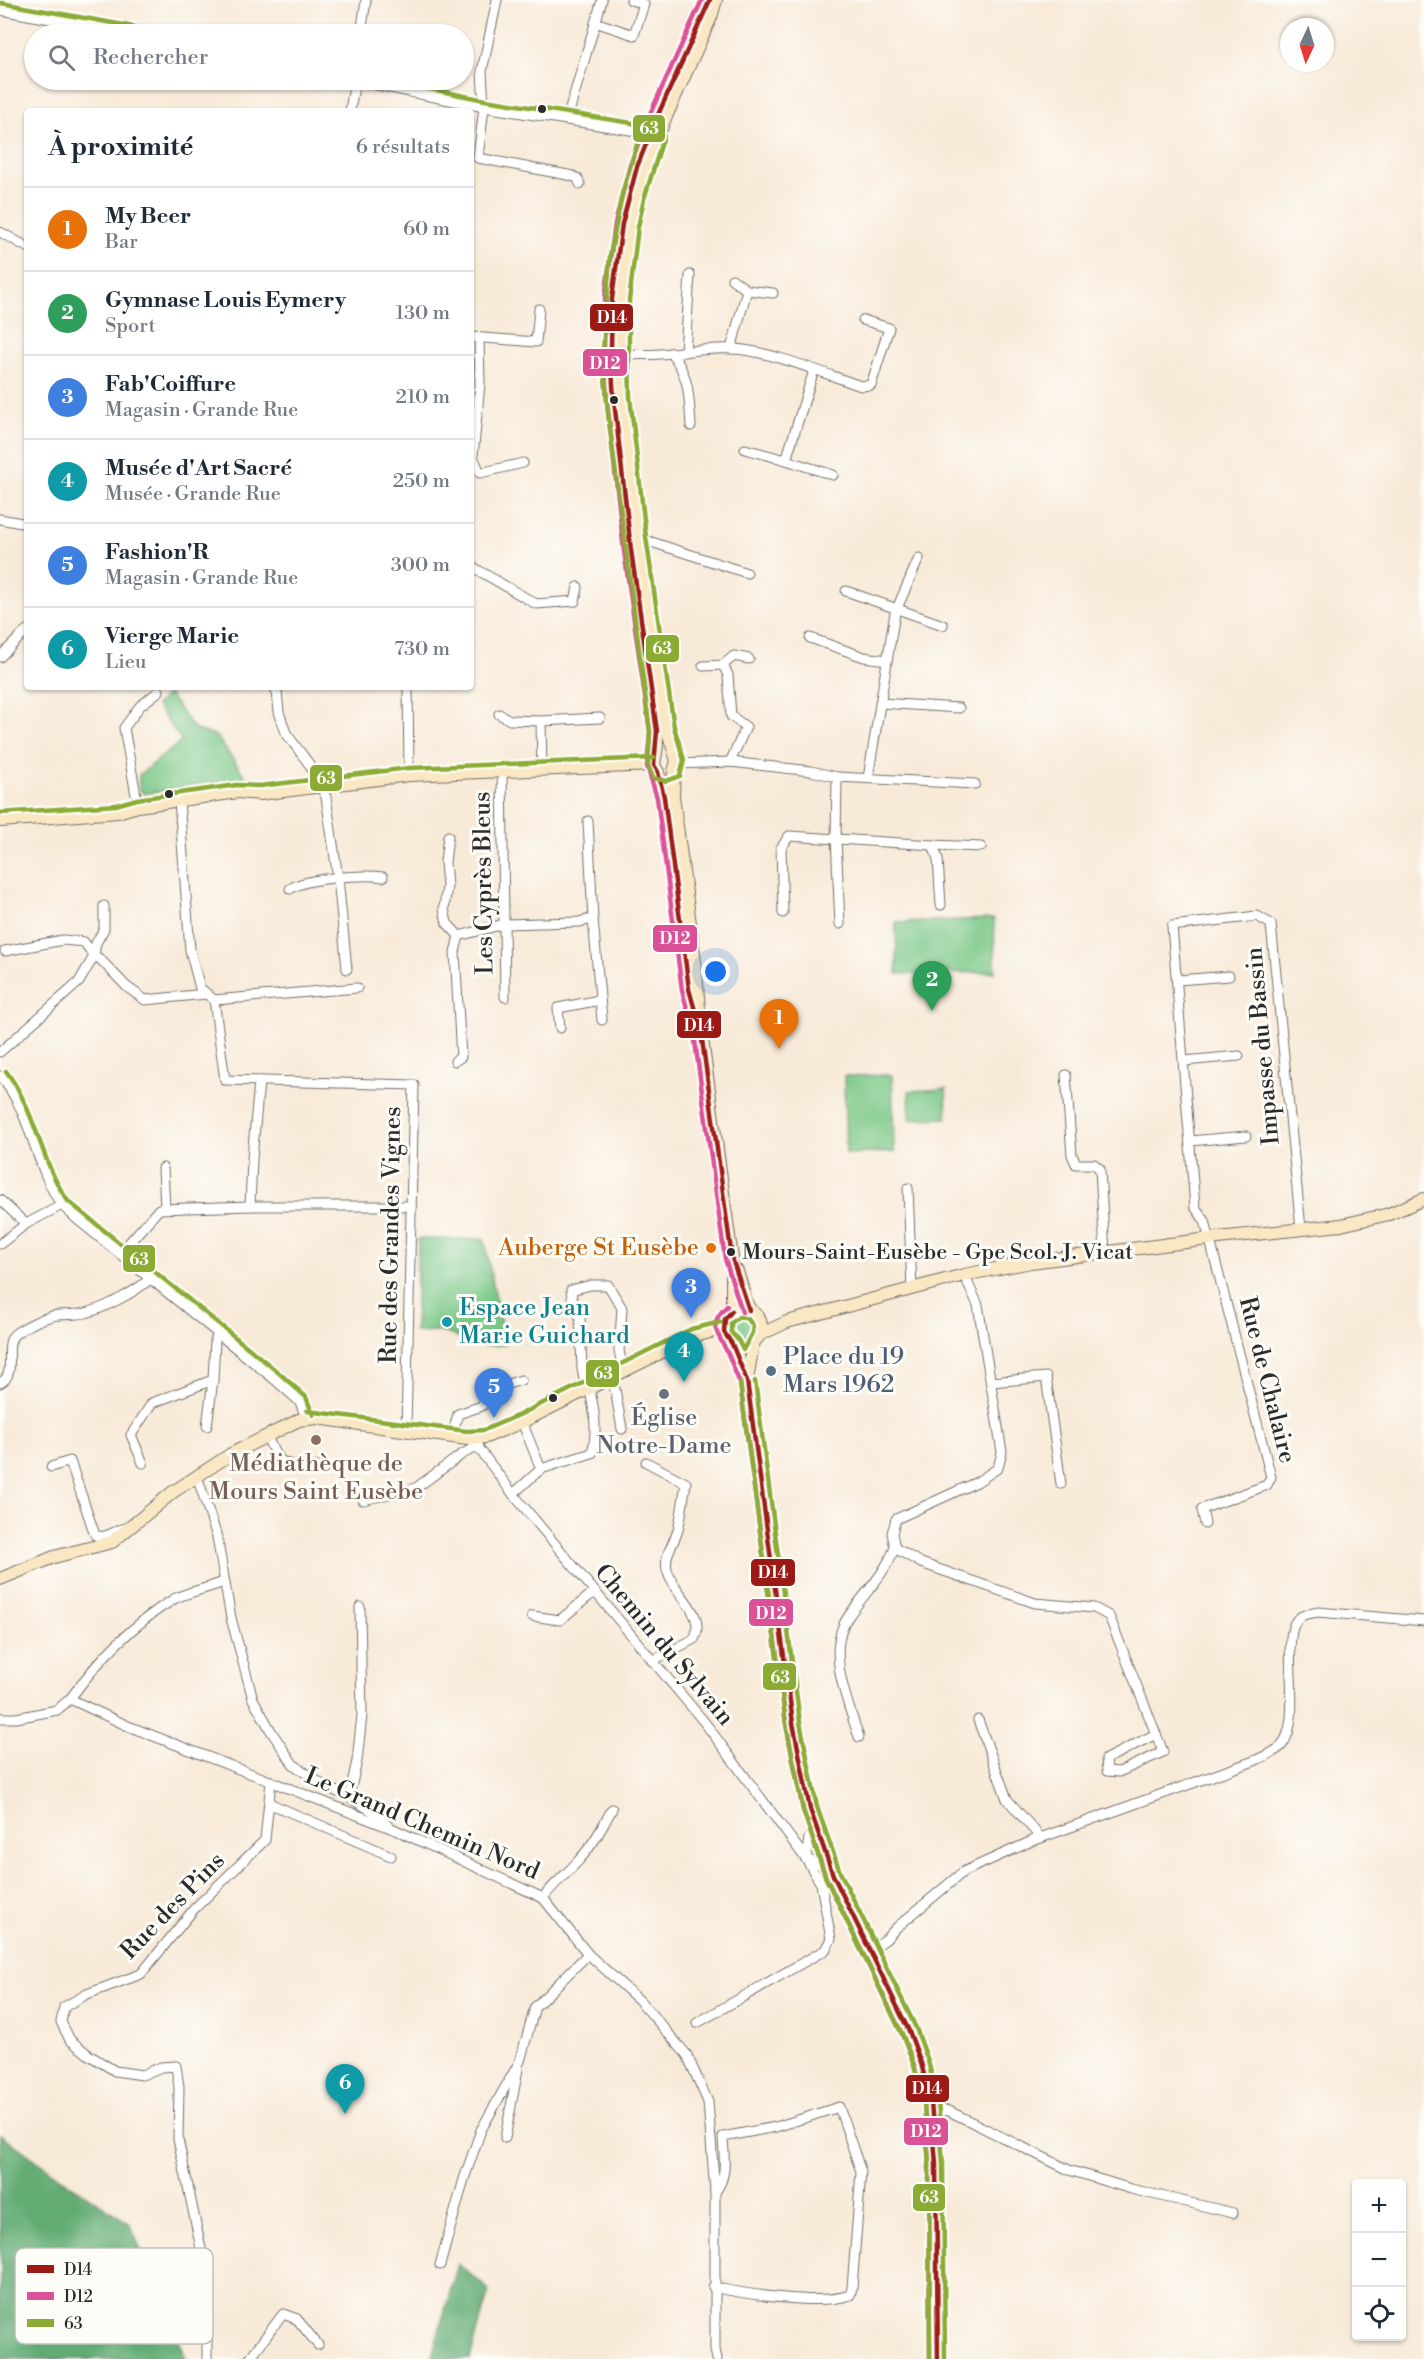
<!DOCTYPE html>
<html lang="fr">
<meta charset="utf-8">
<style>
:root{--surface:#fff;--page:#f6f6f7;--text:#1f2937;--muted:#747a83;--line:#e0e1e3;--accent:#d1495b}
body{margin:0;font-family:"Libre Bodoni",serif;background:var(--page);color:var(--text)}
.controls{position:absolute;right:18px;bottom:18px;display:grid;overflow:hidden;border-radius:6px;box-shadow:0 2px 4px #0004}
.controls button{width:54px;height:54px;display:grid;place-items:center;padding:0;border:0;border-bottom:2px solid var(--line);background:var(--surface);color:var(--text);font:30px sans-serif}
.compass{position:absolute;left:1280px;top:18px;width:54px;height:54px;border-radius:50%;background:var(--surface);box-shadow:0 2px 4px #0004;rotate:184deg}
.you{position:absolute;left:716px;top:972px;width:21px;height:21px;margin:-15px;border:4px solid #fff;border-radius:50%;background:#1a73e8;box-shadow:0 0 0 9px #1a73e833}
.badge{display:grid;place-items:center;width:39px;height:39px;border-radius:50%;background:var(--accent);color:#fff;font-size:20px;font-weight:700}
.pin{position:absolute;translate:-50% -50px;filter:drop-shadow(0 2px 3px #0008)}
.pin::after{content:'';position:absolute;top:32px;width:21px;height:18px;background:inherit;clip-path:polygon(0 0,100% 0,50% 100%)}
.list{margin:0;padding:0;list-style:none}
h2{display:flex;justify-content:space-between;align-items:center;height:78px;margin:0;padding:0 24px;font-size:26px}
h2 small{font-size:20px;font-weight:400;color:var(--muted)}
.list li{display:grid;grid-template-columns:39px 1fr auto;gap:18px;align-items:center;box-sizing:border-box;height:84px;padding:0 24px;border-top:2px solid var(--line)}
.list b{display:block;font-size:22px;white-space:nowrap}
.list p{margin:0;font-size:20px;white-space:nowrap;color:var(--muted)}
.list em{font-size:20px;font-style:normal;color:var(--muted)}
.icon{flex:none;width:33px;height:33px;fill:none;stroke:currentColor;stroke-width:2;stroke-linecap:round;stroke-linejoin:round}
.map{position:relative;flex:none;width:1424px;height:2359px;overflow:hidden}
.search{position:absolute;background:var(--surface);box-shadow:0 2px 4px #0004;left:24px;top:24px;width:450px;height:66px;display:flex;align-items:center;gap:15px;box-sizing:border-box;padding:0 21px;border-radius:33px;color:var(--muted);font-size:22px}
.panel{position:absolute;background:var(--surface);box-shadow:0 2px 4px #0004;left:24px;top:108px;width:450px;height:582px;border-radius:6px}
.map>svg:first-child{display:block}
</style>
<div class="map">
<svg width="1424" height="2359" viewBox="0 0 1424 2359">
<rect width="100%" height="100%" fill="#fdfcf7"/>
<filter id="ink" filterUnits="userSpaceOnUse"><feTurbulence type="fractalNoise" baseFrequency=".0167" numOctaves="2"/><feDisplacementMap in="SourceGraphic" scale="12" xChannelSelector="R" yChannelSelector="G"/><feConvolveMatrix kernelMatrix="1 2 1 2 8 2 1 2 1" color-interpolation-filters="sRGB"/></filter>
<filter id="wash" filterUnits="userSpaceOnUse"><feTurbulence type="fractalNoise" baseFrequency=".008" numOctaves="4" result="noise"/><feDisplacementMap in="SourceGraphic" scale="24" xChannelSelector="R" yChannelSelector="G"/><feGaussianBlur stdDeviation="1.35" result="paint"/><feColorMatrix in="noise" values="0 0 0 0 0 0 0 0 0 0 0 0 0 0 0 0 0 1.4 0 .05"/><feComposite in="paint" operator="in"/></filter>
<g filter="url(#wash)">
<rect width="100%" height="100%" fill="#f8ead8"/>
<g fill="#79c786" stroke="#527958" stroke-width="1.5">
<polygon points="168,694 195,730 216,736 246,778 144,794 139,788 139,775 182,741 156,705"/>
<polygon points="994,919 995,972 897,974 896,922"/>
<polygon points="892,1075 894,1152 846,1154 844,1076"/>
<polygon points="946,1089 947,1118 910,1119 909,1091"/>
<path d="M 418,1239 L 484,1239 L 505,1344 C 470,1351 463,1334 435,1331 C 429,1331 422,1332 415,1332 Z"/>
<circle cx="742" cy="1327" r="10"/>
</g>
<g fill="#62ac73" stroke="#466c4f" stroke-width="1.5">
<polygon points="0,2134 62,2179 130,2224 186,2359 0,2359"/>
<polygon points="458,2264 489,2290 470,2359 431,2359"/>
</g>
</g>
<g filter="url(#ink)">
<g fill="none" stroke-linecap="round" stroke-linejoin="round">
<defs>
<g id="street">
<polyline points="497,0 482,71 484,107 478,158 573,176 578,179 580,184"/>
<polyline points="0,10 134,34"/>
<polyline points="595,22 634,35 644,4 631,0"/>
<polyline points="361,34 366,0"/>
<polyline points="351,80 484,107 630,130 652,137"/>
<polyline points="350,111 355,80"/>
<polyline points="567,119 602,0"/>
<polyline points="0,232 27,247"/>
<polyline points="732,279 747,290 773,293"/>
<polyline points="471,337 536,342 539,309"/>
<polyline points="479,338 480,384 473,456 480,473 523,463"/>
<polyline points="731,349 747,290"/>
<path d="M 616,352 C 654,360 694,347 732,349 C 769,350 825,374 861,386 L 871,385 L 889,328 L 863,320"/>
<polyline points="685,352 690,275"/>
<path d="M 671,353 C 690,375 689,398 691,426"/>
<polyline points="814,370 786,460 833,475"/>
<polyline points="745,449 786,460"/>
<polyline points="0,519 27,524"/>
<polyline points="639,538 747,573"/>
<polyline points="471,566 536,604 575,601 578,587"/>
<polyline points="846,591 943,625"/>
<polyline points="810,638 864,657 887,660"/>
<polyline points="0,657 27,630"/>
<polyline points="723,665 728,675 731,716 746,727 730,762"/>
<polyline points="703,666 723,665 734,656 749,659"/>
<polyline points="274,687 277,692 279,712 286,733 309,764 326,797 338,878 347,969"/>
<polyline points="408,687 409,775"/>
<polyline points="880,703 959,708"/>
<polyline points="499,714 510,720 541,721 542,768"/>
<polyline points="541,721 600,718"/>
<polyline points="677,764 730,762 811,771 837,777 975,784"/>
<polyline points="502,769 505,997"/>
<polyline points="837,777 836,838 840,924"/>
<polyline points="868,778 895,613 919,558"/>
<polyline points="179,801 190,950 200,988 214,1000 225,1080 414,1085 406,1430"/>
<polyline points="138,806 124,728 140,706 159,691"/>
<polyline points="448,836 445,862 447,886 444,909 447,923 459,936"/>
<polyline points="933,845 981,847"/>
<path d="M 290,889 C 305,878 364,874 383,877"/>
<polyline points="783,913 781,848 789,836 933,845 938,859 941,905"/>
<polyline points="593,919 602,1020"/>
<polyline points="5,951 63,940 84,942 94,956 96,943 104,929 104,906"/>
<polyline points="1178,980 1229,976"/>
<polyline points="214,1000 357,988"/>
<polyline points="560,1028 558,1008 600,1000"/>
<polyline points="0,1052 79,982 94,956 100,959 127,987 145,1000 206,994"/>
<polyline points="455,1061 461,1057 455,952 459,936 504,924 579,922 593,919 588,821"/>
<polyline points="1184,1061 1239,1056"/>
<polyline points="1066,1075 1072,1155 1076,1164 1094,1164 1100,1169 1105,1253"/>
<path d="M 0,1076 C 32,1112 34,1165 61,1204 C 66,1210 73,1215 78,1220 L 274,1379 L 300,1402 L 306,1418"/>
<polyline points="1190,1141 1246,1136"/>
<polyline points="163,1168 165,1208"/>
<polyline points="908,1188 912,1290"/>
<polyline points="0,1200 26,1224"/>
<polyline points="250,1206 252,1159 259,1082"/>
<polyline points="0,1244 26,1224 62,1205"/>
<polyline points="120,1253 159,1209 250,1206 411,1206"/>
<polyline points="964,1275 978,1305 1002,1452 998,1468 977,1482 896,1519 892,1533 895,1548 921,1563 1035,1603 1094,1608 1109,1616 1156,1734 1106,1759 1107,1771 1119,1772 1163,1752 1156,1734"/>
<polyline points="613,1378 622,1429"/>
<polyline points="991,1382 1046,1377 1061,1484"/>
<path d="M 0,1383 C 19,1374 1,1344 16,1333 C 26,1326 46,1316 58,1315 C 67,1314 77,1315 86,1313 C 105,1308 135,1292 150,1279"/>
<polyline points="586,1390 582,1369 580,1317 573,1304 571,1290 591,1285 608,1285 622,1308 619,1351 624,1372"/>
<polyline points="207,1426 213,1380"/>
<path d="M 267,1436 C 279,1469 286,1465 320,1467"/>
<polyline points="452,1436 458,1414 482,1406 489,1390 521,1380"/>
<polyline points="476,1439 480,1450 513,1494 705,1723 806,1859 823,1866 829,1865"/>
<path d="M 646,1462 L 686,1483 C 683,1499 682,1517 677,1533 C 673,1545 664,1555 667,1569 C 671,1592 708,1613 694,1639 L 652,1661"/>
<polyline points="143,1463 131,1435 152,1403 213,1380 215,1340 218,1334"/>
<path d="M 51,1467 L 70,1461 L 95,1535 C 106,1540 116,1529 126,1528"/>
<path d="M 541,1469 L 592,1453 C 598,1431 595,1410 589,1388"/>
<polyline points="197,1476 217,1537 231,1618 253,1699 271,1731 293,1764 324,1786 349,1797 380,1816 388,1826"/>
<polyline points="513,1494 541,1469 522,1422"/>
<polyline points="363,1500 416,1488 461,1455 478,1446"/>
<polyline points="1205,1524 1202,1509 1267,1485 1271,1477 1205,1221 1195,1207 1172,926 1257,916 1271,924 1301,1229"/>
<polyline points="532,1616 560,1620 594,1592"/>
<path d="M 70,1699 C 98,1660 133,1624 174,1599 C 189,1591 208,1589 223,1582"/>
<polyline points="0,1718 16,1718 57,1710 70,1699 128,1726 396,1830 543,1898 588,1954 640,2001 687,2055 708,2102 715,2192 715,2350 717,2359"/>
<polyline points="978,1720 1007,1799 1041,1838"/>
<path d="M 859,1737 C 848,1703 825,1650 848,1617 C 866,1591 883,1577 895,1548"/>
<polyline points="349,1797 357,1761 362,1715 360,1607"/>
<polyline points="269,1803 391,1856"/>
<path d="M 543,1898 C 554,1883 567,1874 579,1860 C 593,1845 602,1828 612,1809"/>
<path d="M 869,1951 L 886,1939 L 896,1928 L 963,1872 L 1032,1841 L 1254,1761 C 1262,1757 1277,1752 1282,1745 C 1305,1716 1277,1633 1300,1617 C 1304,1614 1312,1613 1318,1612 L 1424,1621"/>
<polyline points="697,2023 825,1950 831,1939 821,1884 806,1859 809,1838"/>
<polyline points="932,2109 949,2111 1069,2170 1131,2189 1233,2213"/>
<polyline points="505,2138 518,2069"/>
<polyline points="440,2265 464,2179 481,2130 520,2061 535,2007 588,1954"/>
<path d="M 713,2287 C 744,2294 821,2306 850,2295 L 852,2288 L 861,2172 L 839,2107 L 776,2127 L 723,2137 C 724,2157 728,2176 715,2192"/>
<polyline points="207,2359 207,2277 178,2139 179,2087 176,2066 161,2067 142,2075 115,2071 89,2055 70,2040 61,2022 64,2007 87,1994 141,1974 194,1909 265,1840 271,1781"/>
<polyline points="249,2359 283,2314 297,2319 318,2345"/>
</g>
<g id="secondary">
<polyline points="716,0 711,17 664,121 637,197 628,245 622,300 621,353 623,398 652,633 667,729 677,761 674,771 673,796 695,961 701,1032 732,1258 732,1311"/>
<polyline points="0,821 117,812 138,806 238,792 260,794 409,775 654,765"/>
<polyline points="696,1014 689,989 664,797 658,772 654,765 657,747 657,731 631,550 614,400 611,351 612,299 622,224 637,167 648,136 709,1"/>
<polyline points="737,1271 749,1310"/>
<circle cx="742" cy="1327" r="19"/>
<polyline points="759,1335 787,1322 964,1275 1031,1262 1209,1239 1341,1225 1389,1214 1424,1199"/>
<polyline points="753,1343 747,1381 793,1723 810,1809 833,1875 909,2031 921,2063 931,2102 936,2164 938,2359"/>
<polyline points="732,1344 746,1379"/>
<polyline points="0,1579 54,1557 112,1542 173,1492 231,1454 299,1420 317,1418 467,1439 486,1437 522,1422 694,1336 723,1329"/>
</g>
</defs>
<use href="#street" stroke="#736e68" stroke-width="11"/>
<use href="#secondary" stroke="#736e68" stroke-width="14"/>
<use href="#street" stroke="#fff" stroke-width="9"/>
<use href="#secondary" stroke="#fae7c3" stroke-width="12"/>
<defs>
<g id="bus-1">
<polyline points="710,0 657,117 637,167 622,224 612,299 611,351 614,400 631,550 657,731 654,765 658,772 664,797 689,989 701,1032 732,1258 749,1310"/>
<polyline points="732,1311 725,1319 724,1332 732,1344 747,1381 793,1723 810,1809 833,1875 909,2031 921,2063 931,2102 936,2164 938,2359"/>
</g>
<g id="bus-2">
<polyline points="702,0 650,114 630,165 615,223 605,298 604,351 607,401 624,551 650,732 647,766 657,798 682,990 694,1034 725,1259 742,1312"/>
<path d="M 727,1306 C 706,1326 718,1332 727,1352 C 732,1362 735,1373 740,1383 L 786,1724 L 803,1810 L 826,1878 L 902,2034 L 914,2065 L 924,2103 L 929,2164 L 930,2359"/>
</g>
<g id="bus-3">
<polyline points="1,3 135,27"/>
<polyline points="386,80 485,100 632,123 660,132 664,136 644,199 638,227 629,301 629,353 630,397 646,537 674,727 684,760 680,776 666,781 653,778 648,765 650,732 608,414 603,351 610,256 622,194 638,141"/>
<polyline points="0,813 116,805 137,799 237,785 260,786 409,768 654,758"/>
<path d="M 6,1071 C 37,1112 40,1162 68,1201 L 279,1373 L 306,1397 L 313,1415"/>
<polygon points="739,1317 748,1319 753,1326 752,1333 743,1350 738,1340 731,1332 731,1323"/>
<polyline points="755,1381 800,1722 817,1807 840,1872 916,2028 928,2061 938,2101 943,2164 945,2359"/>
<polyline points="740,1383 786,1724 803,1810 826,1878 902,2034 914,2065 924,2103 929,2164 930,2359"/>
<polyline points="307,1411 467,1431 484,1430 519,1415 691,1329 721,1322"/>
</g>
</defs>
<use href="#bus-1" stroke="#fdfcf7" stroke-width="9"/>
<use href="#bus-2" stroke="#fdfcf7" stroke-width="9"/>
<use href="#bus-3" stroke="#fdfcf7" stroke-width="9"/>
<use href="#bus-1" stroke="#9c1a15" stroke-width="4.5"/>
<use href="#bus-2" stroke="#db5197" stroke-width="4.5"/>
<use href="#bus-3" stroke="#8cab35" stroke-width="4.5"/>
</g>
</g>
<g fill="#2b2b2b" stroke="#fdfcf7" stroke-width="2">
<circle cx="542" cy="109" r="5"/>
<circle cx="614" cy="400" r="5"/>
<circle cx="169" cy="794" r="5"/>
<circle cx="731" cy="1252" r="5"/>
<circle cx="553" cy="1398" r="5"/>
</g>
<circle fill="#e8710a" stroke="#fdfcf7" stroke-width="2" cx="711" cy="1248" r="6"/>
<circle fill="#0f9aa8" stroke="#fdfcf7" stroke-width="2" cx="447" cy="1322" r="6"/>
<circle fill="#5c6f8a" stroke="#fdfcf7" stroke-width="2" cx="771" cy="1371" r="6"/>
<circle fill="#6b7280" stroke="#fdfcf7" stroke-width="2" cx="664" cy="1394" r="6"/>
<circle fill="#8d6e63" stroke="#fdfcf7" stroke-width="2" cx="316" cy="1440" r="6"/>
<g text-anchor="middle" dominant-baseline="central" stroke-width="6" stroke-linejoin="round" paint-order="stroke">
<g font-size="22" fill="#2b2b2b" stroke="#fdfcf7" text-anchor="start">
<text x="742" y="1252">Mours-Saint-Eusèbe - Gpe Scol. J. Vicat</text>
</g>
<g font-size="24" fill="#2b2b2b" stroke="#fdfcf7">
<text transform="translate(484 883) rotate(-91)">Les Cyprès Bleus</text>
<text transform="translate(1263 1046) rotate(-95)">Impasse du Bassin</text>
<text transform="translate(391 1235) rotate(-89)">Rue des Grandes Vignes</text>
<text transform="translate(1267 1380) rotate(76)">Rue de Chalaire</text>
<text transform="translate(664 1645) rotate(50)">Chemin du Sylvain</text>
<text transform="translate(422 1824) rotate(23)">Le Grand Chemin Nord</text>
<text transform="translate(173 1906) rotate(-46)">Rue des Pins</text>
</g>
<g font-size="24" fill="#c56008" stroke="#fdfcf7" text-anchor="end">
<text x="699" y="1248">Auberge St Eusèbe</text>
</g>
<g font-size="24" fill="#0d838f" stroke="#fdfcf7" text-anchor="start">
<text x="459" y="1308">Espace Jean<tspan x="459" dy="28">Marie Guichard</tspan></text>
</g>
<g font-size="24" fill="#4e5e75" stroke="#fdfcf7" text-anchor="start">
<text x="783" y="1357">Place du 19<tspan x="783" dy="28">Mars 1962</tspan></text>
</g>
<g font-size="24" fill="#5b616d" stroke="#fdfcf7">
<text x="664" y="1418">Église<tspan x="664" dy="28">Notre-Dame</tspan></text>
</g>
<g font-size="24" fill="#785e54" stroke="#fdfcf7">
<text x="316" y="1464">Médiathèque de<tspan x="316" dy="28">Mours Saint Eusèbe</tspan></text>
</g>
</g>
<rect x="15" y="2248" width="198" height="96" rx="9" fill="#fdfcf7" stroke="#bebdba" stroke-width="1.5"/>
<rect x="27" y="2265" width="27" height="8" fill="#9c1a15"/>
<rect x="27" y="2292" width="27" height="8" fill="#db5197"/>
<rect x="27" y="2319" width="27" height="8" fill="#8cab35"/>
<g font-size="16" fill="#2b2b2b">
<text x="64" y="2275">D14</text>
<text x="64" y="2302">D12</text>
<text x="64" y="2329">63</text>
</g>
<g stroke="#fdfcf7" stroke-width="2">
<rect x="632" y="114" width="34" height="29" rx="6" fill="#8cab35"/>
<rect x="589" y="303" width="45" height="29" rx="6" fill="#9c1a15"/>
<rect x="582" y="348" width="46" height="29" rx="6" fill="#db5197"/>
<rect x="645" y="634" width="35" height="29" rx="6" fill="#8cab35"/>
<rect x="309" y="764" width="34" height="28" rx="6" fill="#8cab35"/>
<rect x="652" y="924" width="46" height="29" rx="6" fill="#db5197"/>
<rect x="676" y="1010" width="46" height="29" rx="6" fill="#9c1a15"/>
<rect x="122" y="1244" width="34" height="29" rx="6" fill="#8cab35"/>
<rect x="585" y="1359" width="35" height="29" rx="6" fill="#8cab35"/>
<rect x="750" y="1558" width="46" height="29" rx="6" fill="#9c1a15"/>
<rect x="748" y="1598" width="46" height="29" rx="6" fill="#db5197"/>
<rect x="762" y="1662" width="35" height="29" rx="6" fill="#8cab35"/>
<rect x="905" y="2074" width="45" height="29" rx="6" fill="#9c1a15"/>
<rect x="903" y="2117" width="46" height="29" rx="6" fill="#db5197"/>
<rect x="912" y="2183" width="34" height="29" rx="6" fill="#8cab35"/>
</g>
<g font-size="16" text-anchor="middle" font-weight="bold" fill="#fff">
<text x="649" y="134">63</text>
<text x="612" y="323">D14</text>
<text x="605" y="369">D12</text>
<text x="662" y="654">63</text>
<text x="326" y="784">63</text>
<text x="675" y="944">D12</text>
<text x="699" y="1031">D14</text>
<text x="139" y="1265">63</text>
<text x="603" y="1379">63</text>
<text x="773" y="1578">D14</text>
<text x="771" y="1619">D12</text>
<text x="780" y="1683">63</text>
<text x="927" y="2094">D14</text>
<text x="926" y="2137">D12</text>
<text x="929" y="2203">63</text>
</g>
</svg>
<div class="controls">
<button>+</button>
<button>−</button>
<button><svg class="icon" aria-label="locate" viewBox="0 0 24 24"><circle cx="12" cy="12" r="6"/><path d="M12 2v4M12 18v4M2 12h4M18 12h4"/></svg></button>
</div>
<svg class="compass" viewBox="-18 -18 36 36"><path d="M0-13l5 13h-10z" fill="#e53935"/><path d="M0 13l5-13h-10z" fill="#747a83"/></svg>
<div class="you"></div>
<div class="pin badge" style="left:779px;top:1049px;background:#e8710a">1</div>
<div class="pin badge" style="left:932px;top:1011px;background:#2e9e5b">2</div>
<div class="pin badge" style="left:691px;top:1318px;background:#3f7fe0">3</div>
<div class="pin badge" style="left:684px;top:1382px;background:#0f9aa8">4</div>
<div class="pin badge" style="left:494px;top:1418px;background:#3f7fe0">5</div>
<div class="pin badge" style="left:345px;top:2114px;background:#0f9aa8">6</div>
<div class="search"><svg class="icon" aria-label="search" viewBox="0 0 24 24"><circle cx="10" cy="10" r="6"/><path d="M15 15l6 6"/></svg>Rechercher</div>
<section class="panel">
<h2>À proximité<small>6 résultats</small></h2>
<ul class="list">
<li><span class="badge" style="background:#e8710a">1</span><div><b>My Beer</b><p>Bar</p></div><em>60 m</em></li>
<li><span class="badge" style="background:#2e9e5b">2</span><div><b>Gymnase Louis Eymery</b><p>Sport</p></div><em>130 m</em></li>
<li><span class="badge" style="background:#3f7fe0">3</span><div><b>Fab'Coiffure</b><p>Magasin · Grande Rue</p></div><em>210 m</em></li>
<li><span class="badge" style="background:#0f9aa8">4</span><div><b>Musée d'Art Sacré</b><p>Musée · Grande Rue</p></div><em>250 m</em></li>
<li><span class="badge" style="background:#3f7fe0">5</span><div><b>Fashion'R</b><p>Magasin · Grande Rue</p></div><em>300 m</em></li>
<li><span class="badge" style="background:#0f9aa8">6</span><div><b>Vierge Marie</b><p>Lieu</p></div><em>730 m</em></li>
</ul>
</section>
</div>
